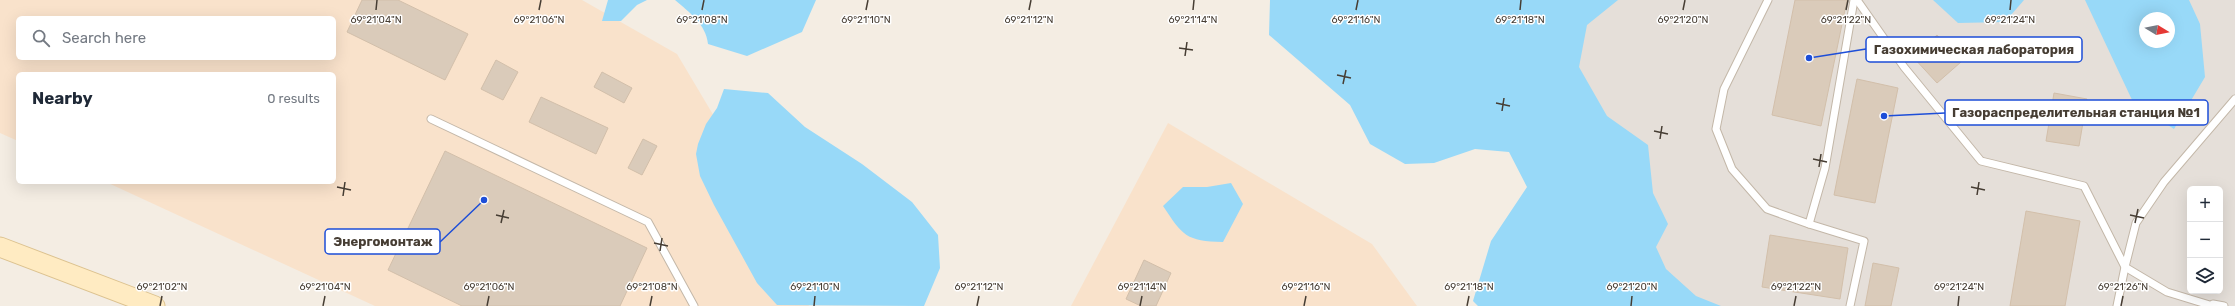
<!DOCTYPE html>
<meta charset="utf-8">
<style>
:root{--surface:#fff;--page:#f6f6f7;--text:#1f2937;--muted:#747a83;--line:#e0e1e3}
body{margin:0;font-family:Rubik,sans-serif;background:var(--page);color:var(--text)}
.controls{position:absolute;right:12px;bottom:12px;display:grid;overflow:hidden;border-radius:6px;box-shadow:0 4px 16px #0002}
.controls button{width:36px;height:36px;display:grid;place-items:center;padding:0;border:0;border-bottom:1px solid var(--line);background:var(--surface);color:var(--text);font:20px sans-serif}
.compass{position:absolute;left:2139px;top:12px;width:36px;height:36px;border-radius:50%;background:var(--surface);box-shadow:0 4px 16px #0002;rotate:100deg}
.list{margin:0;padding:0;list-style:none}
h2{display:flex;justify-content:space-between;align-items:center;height:52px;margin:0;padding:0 16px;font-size:17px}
h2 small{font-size:13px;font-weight:400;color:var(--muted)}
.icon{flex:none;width:22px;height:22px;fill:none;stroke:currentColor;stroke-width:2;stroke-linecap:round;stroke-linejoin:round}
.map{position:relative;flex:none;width:2235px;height:306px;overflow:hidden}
.search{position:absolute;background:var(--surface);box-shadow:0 4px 16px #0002;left:16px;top:16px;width:320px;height:44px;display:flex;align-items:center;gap:10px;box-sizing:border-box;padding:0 14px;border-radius:6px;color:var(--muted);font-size:15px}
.panel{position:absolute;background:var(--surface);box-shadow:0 4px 16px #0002;left:16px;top:72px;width:320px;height:112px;border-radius:6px}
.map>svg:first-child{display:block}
</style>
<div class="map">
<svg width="2235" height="306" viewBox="0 0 2235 306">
<rect width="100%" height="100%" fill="#f4ede3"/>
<g fill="#f9e2cb" fill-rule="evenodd">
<path d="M 0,0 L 582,0 L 677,54 L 768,207 L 809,306 L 375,306 L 106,182 L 334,182 L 334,74 L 18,74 L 18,141 L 0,133 ZM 18,18 L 334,18 L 334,58 L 18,58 Z"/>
<polygon points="1168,123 1372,244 1417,306 1071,306"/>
</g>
<path fill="#e5dfd9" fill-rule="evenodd" d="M 1515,0 L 2235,0 L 2235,306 L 1602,306 ZM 2145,18 L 2169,18 L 2169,42 L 2145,42 ZM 2190,189 L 2220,189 L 2220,291 L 2190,291 Z"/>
<g fill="#98d9f8" fill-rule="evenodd">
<polygon points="608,0 647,0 637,5 621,21 602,21"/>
<path d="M 675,0 L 816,0 L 802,32 L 747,56 L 708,44 C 706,24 689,12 675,0 Z"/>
<polygon points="1270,0 1618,0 1587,25 1579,67 1607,116 1648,145 1653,193 1668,224 1656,247 1666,269 1696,296 1721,306 1478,306 1473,301 1491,241 1527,187 1509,152 1475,149 1434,163 1405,164 1370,144 1350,105 1269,35"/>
<polygon points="1933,0 2024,0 2005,22 1958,23"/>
<path d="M 2085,0 L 2189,0 L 2200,24 L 2205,77 L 2174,129 L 2133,102 ZM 2145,18 L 2169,18 L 2169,42 L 2145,42 Z"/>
<polygon points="724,89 768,93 805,127 862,164 912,202 938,235 940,268 924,306 777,305 757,283 714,205 700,176 696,154 698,144 706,124 717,108"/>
<path d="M 1231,183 L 1243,204 L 1223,242 C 1186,241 1183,236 1163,206 L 1183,187 L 1207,187 Z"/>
</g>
<g fill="#dacbba" stroke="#d2bfaa">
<polygon points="362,0 398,0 468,34 445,80 347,32"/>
<polygon points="1795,0 1847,0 1821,126 1772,115"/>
<polygon points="1937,35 1961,62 1937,83 1913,57"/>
<polygon points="496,60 518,72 503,100 481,89"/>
<polygon points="602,72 632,88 624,103 594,87"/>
<polygon points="1857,79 1898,88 1875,203 1834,195"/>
<polygon points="2054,93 2087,99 2079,146 2046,141"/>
<polygon points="541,97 608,128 596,154 529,122"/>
<polygon points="643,139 657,146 642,175 628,168"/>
<polygon points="445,151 647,248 620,306 462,306 388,270"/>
<polygon points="2026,211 2080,221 2065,306 2010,306"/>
<polygon points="1770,235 1848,248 1840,299 1762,287"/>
<polygon points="1144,260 1171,273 1156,306 1141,306 1126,299"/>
<polygon points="1873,263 1899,268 1891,306 1865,306"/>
</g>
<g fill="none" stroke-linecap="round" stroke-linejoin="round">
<defs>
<g id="lane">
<polyline points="1768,0 1724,89 1716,129 1732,169 1767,209 1809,224 1825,168 1854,0"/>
<polyline points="1857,0 1904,67 1981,161 2084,186 2125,267 2117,306"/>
<polyline points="431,119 648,222 694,306"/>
<polyline points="1809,224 1864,241 1850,306"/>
<polyline points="2213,304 2224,306"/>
<polyline points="2213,306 2167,292 2125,267 2136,223 2164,182 2235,99"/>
</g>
<polyline id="secondary" points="0,247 155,306"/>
</defs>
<use href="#lane" stroke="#c3b7a8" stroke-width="9"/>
<use href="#secondary" stroke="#dcc28f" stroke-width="21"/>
<use href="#lane" stroke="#fff" stroke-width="7"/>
<use href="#secondary" stroke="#ffebc2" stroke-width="19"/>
</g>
<path fill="none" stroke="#463d33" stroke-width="1.5" d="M 376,10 L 377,0M 539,10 L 541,0M 702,10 L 704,0M 866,10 L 868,0M 1029,10 L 1031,0M 1193,10 L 1194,0M 1356,10 L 1358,0M 1520,10 L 1521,0M 1683,10 L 1685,0M 1846,10 L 1848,0M 2010,10 L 2011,0M 1179,48 L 1193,50M 1185,56 L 1187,42M 1337,75 L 1351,78M 1343,84 L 1346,70M 1496,103 L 1510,106M 1502,111 L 1504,98M 1654,131 L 1668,134M 1660,139 L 1662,126M 1813,159 L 1827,162M 1819,167 L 1821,154M 337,187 L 351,190M 1971,187 L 1985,190M 1977,195 L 1979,182M 343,196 L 345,182M 496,215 L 509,218M 2130,215 L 2144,218M 501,223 L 504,210M 2135,223 L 2138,209M 654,243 L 668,246M 660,251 L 662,238M 160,306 L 162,296M 323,306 L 325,296M 487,306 L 489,296M 650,306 L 652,296M 814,306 L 815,296M 977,306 L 979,296M 1140,306 L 1142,296M 1304,306 L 1306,296M 1467,306 L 1469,296M 1631,306 L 1632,296M 1794,306 L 1796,296M 1958,306 L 1959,296M 2121,306 L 2123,296"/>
<g font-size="10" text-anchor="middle" fill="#463d33" stroke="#fff" stroke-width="3" stroke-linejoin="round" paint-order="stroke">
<text x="376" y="23">69°21'04"N</text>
<text x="539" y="23">69°21'06"N</text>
<text x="702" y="23">69°21'08"N</text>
<text x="866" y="23">69°21'10"N</text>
<text x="1029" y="23">69°21'12"N</text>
<text x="1193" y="23">69°21'14"N</text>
<text x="1356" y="23">69°21'16"N</text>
<text x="1520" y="23">69°21'18"N</text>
<text x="1683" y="23">69°21'20"N</text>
<text x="1846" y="23">69°21'22"N</text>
<text x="2010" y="23">69°21'24"N</text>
<text x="162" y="290">69°21'02"N</text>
<text x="325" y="290">69°21'04"N</text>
<text x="489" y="290">69°21'06"N</text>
<text x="652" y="290">69°21'08"N</text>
<text x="815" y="290">69°21'10"N</text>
<text x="979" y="290">69°21'12"N</text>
<text x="1142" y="290">69°21'14"N</text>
<text x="1306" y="290">69°21'16"N</text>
<text x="1469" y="290">69°21'18"N</text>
<text x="1632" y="290">69°21'20"N</text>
<text x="1796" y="290">69°21'22"N</text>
<text x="1959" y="290">69°21'24"N</text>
<text x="2123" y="290">69°21'26"N</text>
</g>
<path fill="none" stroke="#1d4ed8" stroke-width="1.5" d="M1809 58L1866 49M1884 116L1945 113M484 200L440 242"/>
<g fill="#1d4ed8" stroke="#fff" stroke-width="1.5">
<circle cx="1809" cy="58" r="4"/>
<circle cx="1884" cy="116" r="4"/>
<circle cx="484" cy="200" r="4"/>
</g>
<g fill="#fff" stroke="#1d4ed8" stroke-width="1.5">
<rect x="1866" y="37" width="216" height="25" rx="4"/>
<rect x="1945" y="100" width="263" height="25" rx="4"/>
<rect x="325" y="229" width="115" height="25" rx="4"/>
</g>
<g font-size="13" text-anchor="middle" font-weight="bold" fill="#463d33">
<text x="1974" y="54">Газохимическая лаборатория</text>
<text x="2076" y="117">Газораспределительная станция №1</text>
<text x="383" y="246">Энергомонтаж</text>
</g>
</svg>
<div class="controls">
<button>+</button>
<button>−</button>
<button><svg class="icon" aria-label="layers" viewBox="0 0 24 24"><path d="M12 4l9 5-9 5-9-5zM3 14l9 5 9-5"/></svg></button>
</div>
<svg class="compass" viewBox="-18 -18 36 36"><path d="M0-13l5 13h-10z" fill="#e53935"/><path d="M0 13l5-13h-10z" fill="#747a83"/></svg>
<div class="search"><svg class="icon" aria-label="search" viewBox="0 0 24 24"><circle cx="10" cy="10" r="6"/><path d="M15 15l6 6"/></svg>Search here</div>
<section class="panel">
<h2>Nearby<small>0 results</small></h2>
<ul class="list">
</ul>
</section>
</div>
